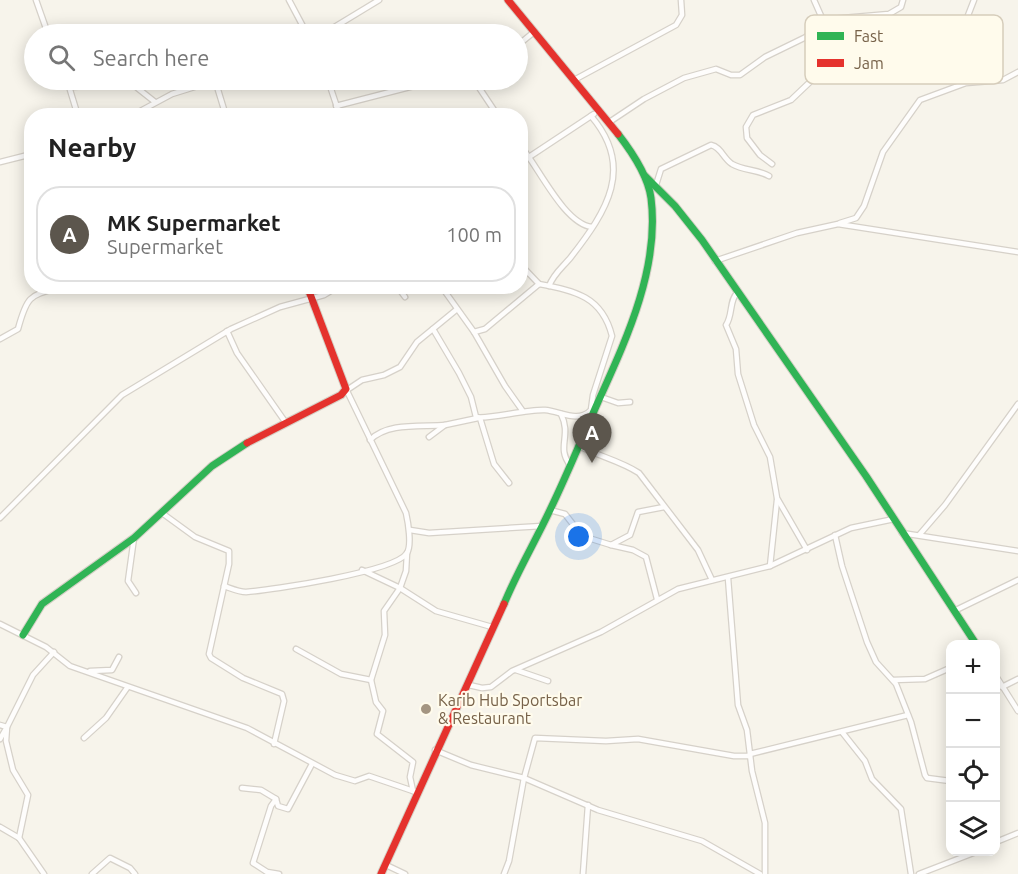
<!DOCTYPE html>
<meta charset="utf-8">
<style>
:root{--surface:#fff;--page:#f6f6f6;--text:#222;--muted:#767676;--line:#e0e0e0;--accent:#5c564d}
body{margin:0;font-family:Ubuntu,sans-serif;background:var(--page);color:var(--text)}
.controls{position:absolute;right:18px;bottom:18px;display:grid;overflow:hidden;border-radius:12px;box-shadow:0 3px 15px #0003}
.controls button{width:54px;height:54px;display:grid;place-items:center;padding:0;border:0;border-bottom:2px solid var(--line);background:var(--surface);color:var(--text);font:30px sans-serif}
.you{position:absolute;left:579px;top:537px;width:21px;height:21px;margin:-15px;border:4px solid #fff;border-radius:50%;background:#1a73e8;box-shadow:0 0 0 9px #1a73e833}
.badge{display:grid;place-items:center;width:39px;height:39px;border-radius:50%;background:var(--accent);color:#fff;font-size:20px;font-weight:700}
.pin{position:absolute;translate:-50% -50px;filter:drop-shadow(0 2px 3px #0008)}
.pin::after{content:'';position:absolute;top:32px;width:21px;height:18px;background:inherit;clip-path:polygon(0 0,100% 0,50% 100%)}
.list{margin:0;padding:0;list-style:none}
h2{display:flex;justify-content:space-between;align-items:center;height:78px;margin:0;padding:0 24px;font-size:26px}
h2 small{font-size:20px;font-weight:400;color:var(--muted)}
.list li{display:grid;grid-template-columns:39px 1fr auto;gap:18px;align-items:center;box-sizing:border-box;height:96px;margin:0 12px 12px;padding:0 12px;border:2px solid var(--line);border-radius:24px}
.list b{display:block;font-size:22px;white-space:nowrap}
.list p{margin:0;font-size:20px;white-space:nowrap;color:var(--muted)}
.list em{font-size:20px;font-style:normal;color:var(--muted)}
.icon{flex:none;width:33px;height:33px;fill:none;stroke:currentColor;stroke-width:2;stroke-linecap:round;stroke-linejoin:round}
.map{position:relative;flex:none;width:1018px;height:874px;overflow:hidden}
.search{position:absolute;background:var(--surface);box-shadow:0 3px 15px #0003;left:24px;top:24px;width:504px;height:66px;display:flex;align-items:center;gap:15px;box-sizing:border-box;padding:0 21px;border-radius:33px;color:var(--muted);font-size:22px}
.panel{position:absolute;background:var(--surface);box-shadow:0 3px 15px #0003;left:24px;top:108px;width:504px;height:186px;border-radius:24px}
.map>svg:first-child{display:block}
</style>
<div class="map">
<svg width="1018" height="874" viewBox="0 0 1018 874">
<rect width="100%" height="100%" fill="#f7f4eb"/>
<g fill="none" stroke-linecap="round" stroke-linejoin="round">
<defs>
<g id="street">
<polyline points="36,0 48,34"/>
<polyline points="289,0 307,34"/>
<polyline points="323,34 379,0"/>
<polyline points="938,41 967,18 974,0"/>
<polyline points="518,45 534,32"/>
<polyline points="67,80 78,116"/>
<polyline points="215,80 226,116"/>
<polyline points="328,80 340,116"/>
<polyline points="474,80 498,116"/>
<polyline points="574,80 676,25 682,15 681,0"/>
<polyline points="71,87 131,83 155,102"/>
<polyline points="336,106 437,80"/>
<polyline points="131,116 172,94 217,80"/>
<polyline points="608,123 644,99 684,78 716,69 731,75 740,75 765,57 804,38 831,19 889,14 901,7 903,0"/>
<path d="M 520,145 C 538,166 564,224 592,227"/>
<polyline points="0,162 32,154"/>
<polyline points="520,163 594,114"/>
<polyline points="772,164 760,155 747,138 746,127 753,115 791,100 811,81 841,74 837,52 814,0"/>
<path d="M 656,185 L 661,169 L 711,145 C 721,147 723,158 732,164 C 744,171 757,169 769,176"/>
<polyline points="840,223 856,218 864,206 883,152 920,100 966,83 1003,80 1018,72"/>
<polyline points="715,261 797,233 838,224 1018,252"/>
<polyline points="520,264 539,284"/>
<polyline points="397,286 405,297"/>
<polyline points="441,286 474,332 505,386 522,410"/>
<path d="M 549,286 C 554,273 563,267 571,257 C 607,211 635,167 591,116"/>
<path d="M 737,293 C 729,301 733,315 726,325 L 736,349 L 738,374 L 754,425 L 770,457 L 777,498 L 807,550"/>
<path d="M 433,329 L 459,373 L 471,397 L 476,417 C 486,420 527,409 545,410 C 560,411 577,423 590,411"/>
<polyline points="227,331 237,353 286,423"/>
<path d="M 474,332 L 485,329 L 539,284 C 575,291 602,296 612,336 L 593,395 L 590,417"/>
<path d="M 0,339 L 18,329 C 28,292 31,296 65,286"/>
<polyline points="347,390 362,380 384,375 400,367 417,342 456,310"/>
<polyline points="601,397 618,403 630,402"/>
<path d="M 561,414 C 572,436 556,447 570,465"/>
<polyline points="480,418 494,464 509,483"/>
<polyline points="429,437 445,425 478,418"/>
<path d="M 370,440 C 388,422 421,427 445,425"/>
<path d="M 579,446 C 598,456 621,461 639,473 L 698,550 L 712,580"/>
<polyline points="550,510 565,514 582,536 611,545 630,535 638,512 664,507"/>
<polyline points="162,513 195,537 229,551 229,564 209,654 211,658 243,678 282,694 284,701 274,744"/>
<polyline points="0,518 122,395 231,329 280,307 324,295 339,286"/>
<polyline points="410,530 429,533 542,526"/>
<polyline points="902,533 1018,551"/>
<polyline points="920,534 945,505 1018,404"/>
<polyline points="835,535 842,566 867,642 876,662 896,684 911,722 925,775 927,778 950,781"/>
<polyline points="134,538 128,581 136,593"/>
<polyline points="611,545 633,550 646,557 657,599"/>
<polyline points="407,553 406,571 400,588 384,611 385,635 371,680 376,702 383,711 377,734 413,762 410,777 413,791"/>
<polyline points="770,566 777,500"/>
<polyline points="362,570 400,588 436,611 492,627"/>
<polyline points="728,578 738,705 747,730 752,771 765,823 765,874"/>
<path d="M 224,586 C 230,588 239,592 246,592 C 271,590 395,572 407,553 C 412,545 408,522 406,513 L 346,389"/>
<polyline points="954,611 1018,580"/>
<polyline points="0,624 46,647 70,666 247,728 335,775 355,781 369,776 416,792"/>
<polyline points="296,649 341,674 371,680"/>
<polyline points="516,670 548,681"/>
<polyline points="90,671 112,670 119,657"/>
<polyline points="996,676 1018,711"/>
<polyline points="893,680 925,679 950,668"/>
<polyline points="469,685 482,688 491,687 512,671 601,632 678,589 770,566 851,528 894,519"/>
<polyline points="1002,687 1018,679"/>
<polyline points="0,725 7,727 0,739"/>
<polyline points="842,732 865,761 872,779 901,809 911,874"/>
<polyline points="84,738 106,718 127,688"/>
<polyline points="435,750 471,765 524,778 598,810 702,841 760,874"/>
<polyline points="750,754 908,715"/>
<polyline points="242,788 261,790 276,799 278,806 288,809 312,764"/>
<polyline points="276,799 271,806 253,863 267,872 279,874"/>
<polyline points="0,827 19,838 44,874"/>
<polyline points="19,838 28,795 13,770 6,741 7,727 33,675 54,652"/>
<polyline points="996,842 1018,833"/>
<polyline points="386,865 405,874"/>
<polyline points="92,874 110,858 130,868 135,874"/>
<polyline points="504,874 509,861 524,778 535,738 606,741 638,739 734,756 750,756"/>
<polyline points="583,874 588,805"/>
<polyline points="919,874 976,852"/>
</g>
<g id="fast">
<polyline points="645,176 675,206 702,240 866,476 976,644"/>
<path d="M 504,604 C 517,572 535,542 550,510 C 567,475 582,438 598,402 C 626,340 660,268 651,198 C 648,175 632,152 618,134"/>
<polyline points="23,635 42,604 134,538 212,466 247,443"/>
</g>
<g id="jam">
<polyline points="508,0 618,134"/>
<polyline points="247,443 341,395 346,389 307,286"/>
<polyline points="381,874 504,604"/>
</g>
</defs>
<use href="#street" stroke="#d6d1c9" stroke-width="7"/>
<use href="#fast" stroke="#d5d0c6" stroke-width="9"/>
<use href="#jam" stroke="#d5d0c6" stroke-width="9"/>
<use href="#street" stroke="#fefdfc" stroke-width="4.5"/>
<use href="#fast" stroke="#30b455" stroke-width="7"/>
<use href="#jam" stroke="#e5322d" stroke-width="7"/>
</g>
<circle fill="#a49582" stroke="#fffbec" stroke-width="2" cx="426" cy="709" r="6"/>
<g text-anchor="middle" dominant-baseline="central" stroke-width="4.5" stroke-linejoin="round" paint-order="stroke">
<g font-size="16" fill="#776249" stroke="#fffbec" text-anchor="start">
<text x="438" y="700">Karib Hub Sportsbar<tspan x="438" dy="18">&amp; Restaurant</tspan></text>
</g>
</g>
<rect x="805" y="15" width="198" height="69" rx="9" fill="#fffbec" stroke="#d6cdbb" stroke-width="1.5"/>
<rect x="817" y="32" width="27" height="8" fill="#30b455"/>
<rect x="817" y="59" width="27" height="8" fill="#e5322d"/>
<g font-size="16" fill="#776249">
<text x="854" y="42">Fast</text>
<text x="854" y="69">Jam</text>
</g>
</svg>
<div class="controls">
<button>+</button>
<button>−</button>
<button><svg class="icon" aria-label="locate" viewBox="0 0 24 24"><circle cx="12" cy="12" r="6"/><path d="M12 2v4M12 18v4M2 12h4M18 12h4"/></svg></button>
<button><svg class="icon" aria-label="layers" viewBox="0 0 24 24"><path d="M12 4l9 5-9 5-9-5zM3 14l9 5 9-5"/></svg></button>
</div>
<div class="you"></div>
<div class="pin badge" style="left:592px;top:463px">A</div>
<div class="search"><svg class="icon" aria-label="search" viewBox="0 0 24 24"><circle cx="10" cy="10" r="6"/><path d="M15 15l6 6"/></svg>Search here</div>
<section class="panel">
<h2>Nearby<small></small></h2>
<ul class="list">
<li><span class="badge">A</span><div><b>MK Supermarket</b><p>Supermarket</p></div><em>100 m</em></li>
</ul>
</section>
</div>
